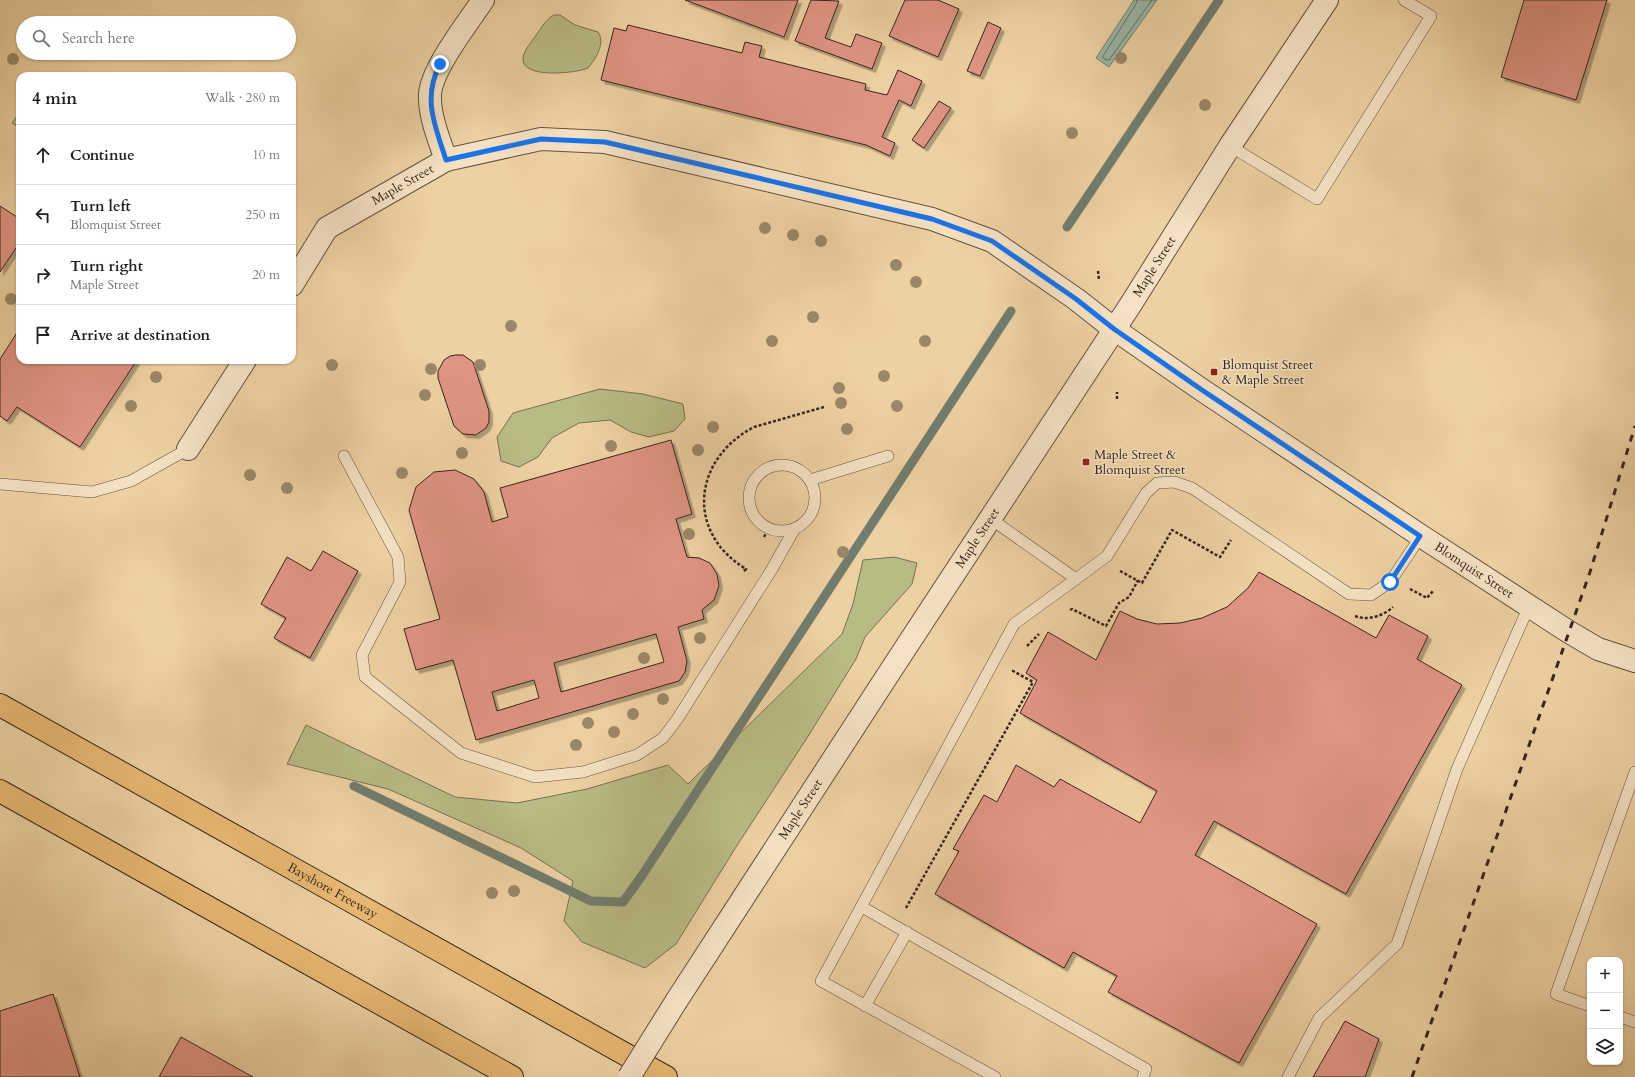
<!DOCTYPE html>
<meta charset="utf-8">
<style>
:root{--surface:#fff;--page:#f2f2f2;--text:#222;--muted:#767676;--line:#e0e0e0}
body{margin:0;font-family:Cardo,serif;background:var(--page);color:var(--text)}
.controls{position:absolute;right:12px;bottom:12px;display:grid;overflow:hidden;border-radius:8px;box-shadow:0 1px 3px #0004}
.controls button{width:36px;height:36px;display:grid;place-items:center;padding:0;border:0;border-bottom:1px solid var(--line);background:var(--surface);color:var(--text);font:20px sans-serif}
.stop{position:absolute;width:12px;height:12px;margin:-9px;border:3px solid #1a73e8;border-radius:50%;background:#fff}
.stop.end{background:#1a73e8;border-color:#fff;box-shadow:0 1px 4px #0008}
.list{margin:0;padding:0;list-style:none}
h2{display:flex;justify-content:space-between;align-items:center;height:52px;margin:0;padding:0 16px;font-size:17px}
h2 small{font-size:13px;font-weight:400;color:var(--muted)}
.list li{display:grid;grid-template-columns:26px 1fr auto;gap:12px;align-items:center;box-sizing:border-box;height:60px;padding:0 16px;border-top:1px solid var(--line)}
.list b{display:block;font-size:15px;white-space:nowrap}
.list p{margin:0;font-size:13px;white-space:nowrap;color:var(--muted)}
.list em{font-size:13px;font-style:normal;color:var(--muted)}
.icon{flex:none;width:22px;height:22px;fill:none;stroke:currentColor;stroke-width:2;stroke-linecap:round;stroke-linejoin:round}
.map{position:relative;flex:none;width:1635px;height:1077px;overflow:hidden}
.search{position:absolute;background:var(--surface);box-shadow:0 1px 3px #0004;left:16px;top:16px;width:280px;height:44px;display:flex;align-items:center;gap:10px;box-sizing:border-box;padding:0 14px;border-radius:22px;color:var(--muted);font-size:15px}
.panel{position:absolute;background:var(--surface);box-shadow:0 1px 3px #0004;left:16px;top:72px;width:280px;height:292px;border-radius:12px}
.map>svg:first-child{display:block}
</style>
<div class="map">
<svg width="1635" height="1077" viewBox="0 0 1635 1077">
<defs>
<filter id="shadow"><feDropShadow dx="3.5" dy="3.5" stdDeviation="0" flood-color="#0004"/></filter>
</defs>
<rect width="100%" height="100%" fill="#eed1a3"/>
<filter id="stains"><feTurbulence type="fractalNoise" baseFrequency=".005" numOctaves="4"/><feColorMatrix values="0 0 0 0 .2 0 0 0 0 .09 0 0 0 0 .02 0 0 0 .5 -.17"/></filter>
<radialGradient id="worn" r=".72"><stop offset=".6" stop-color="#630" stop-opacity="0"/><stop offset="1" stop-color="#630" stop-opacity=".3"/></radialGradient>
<g fill="#b9bb85" stroke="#787050">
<path d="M 554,15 L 560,15 L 575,25 L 598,32 C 606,43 595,60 588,68 C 577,73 524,79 523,60 C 522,53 530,44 534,38 C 540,30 545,20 554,15 Z"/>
<polygon points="20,112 20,128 12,123"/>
<polygon points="600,389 643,394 683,404 685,419 674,431 649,437 631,432 610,420 579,423 552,438 538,457 519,467 501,461 497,437 513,413"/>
<polygon points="894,557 917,563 912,584 865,637 856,659 807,738 736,847 676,944 645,968 582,942 564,921 573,881 521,848 388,789 287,764 306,725 455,797 517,803 587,789 668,765 688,784 842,634 853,604 863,560"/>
</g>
<polygon fill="#99b7a7" stroke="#717d6f" points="1134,0 1157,0 1109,67 1096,58"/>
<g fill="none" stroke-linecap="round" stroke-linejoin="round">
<polyline stroke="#686e62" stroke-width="1" points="1137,0 1136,4 1103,56 1103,58 1107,60 1109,60 1152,0"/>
<g stroke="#717d6f" stroke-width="9">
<polyline points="1067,227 1219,0"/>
<polyline points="354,786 591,901 623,902 641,877 1011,311"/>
</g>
</g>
<g fill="#e09483" stroke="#36251c" fill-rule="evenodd" filter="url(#shadow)">
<polygon points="685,0 798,0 784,37"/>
<polygon points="811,0 839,1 825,38 851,47 856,34 882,43 872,69 795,41"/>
<polygon points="905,0 938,0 959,9 938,57 889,36"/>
<polygon points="1524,0 1607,0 1576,100 1501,77"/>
<polygon points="988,22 1001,28 980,76 967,71"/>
<polygon points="628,25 742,53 745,42 762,46 759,57 866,84 865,90 887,95 898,70 922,81 911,106 899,100 882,137 895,143 890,156 866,145 601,80 614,28 626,31"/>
<polygon points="939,101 951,108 924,148 912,140"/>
<polygon points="0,206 20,219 20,242 0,272"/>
<polygon points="20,328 20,360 137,360 80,447 17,407 7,421 0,416 0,359"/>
<polygon points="456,355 463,355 473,362 489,411 489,422 486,428 476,435 463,434 454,426 438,378 438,371 444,360 450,356"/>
<path d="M 671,440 L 692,514 L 676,519 L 687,557 L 699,558 L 710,563 L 717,574 L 719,586 L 714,600 L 702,610 L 704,619 L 678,627 L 687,661 L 685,672 L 679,681 L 476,740 L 453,660 L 416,670 L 404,629 L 440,619 L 409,510 L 416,487 L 434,472 L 455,470 L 474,479 L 484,492 L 492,522 L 508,517 L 500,488 ZM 656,634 L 664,662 L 561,692 L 554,663 ZM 534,680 L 539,698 L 497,711 L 492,692 Z"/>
<polygon points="323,551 358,571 310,658 274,638 286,618 261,604 287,557 311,571"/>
<polygon points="1259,572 1376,638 1389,615 1428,636 1417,659 1462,685 1346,894 1214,821 1195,855 1317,924 1239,1063 1108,992 1117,976 1073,952 1064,968 935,894 959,851 953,849 984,795 997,802 1016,765 1054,787 1060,779 1140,823 1157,791 1020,713 1037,680 1026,673 1048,632 1096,660 1120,611 1137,619 1157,624 1180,623 1202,618 1227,607 1248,588"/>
<polygon points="53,994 80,1077 0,1077 0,1011"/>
<polygon points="1345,1021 1379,1039 1365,1077 1313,1077"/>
<polygon points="181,1037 253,1077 159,1077"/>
</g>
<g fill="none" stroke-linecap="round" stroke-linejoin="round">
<defs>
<g id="lane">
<polyline points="1230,146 1317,199 1431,16 1404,0"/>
<polyline points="344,456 398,557 400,582 362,655 365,677 461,753 535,777 583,772 637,755 663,738 678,718 772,569 795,528"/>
<circle cx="782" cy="498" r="33"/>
<polyline points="810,480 888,456"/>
<polyline points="0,484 92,492 131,481 188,449"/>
<polyline points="991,519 1076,579 1014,624 821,981 995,1077"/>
<polyline points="1076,579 1107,556 1146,493 1157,483 1174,482 1192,488 1349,594 1371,595 1390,582 1421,536"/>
<polyline points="862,907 1146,1069 1143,1077"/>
<polyline points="865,1006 907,932"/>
<polyline points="1590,1006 1556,994 1635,772"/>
<polyline points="1620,1017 1635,1022"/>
<polyline points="1288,1077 1319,1018 1397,944 1457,769 1529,606"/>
</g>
<g id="street">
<path d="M 446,160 C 439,139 429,116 430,94 C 432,68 468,23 483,0"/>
<path id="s1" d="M 292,285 L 327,228 L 446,160 L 541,139 L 605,142 L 932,219 L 992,241 L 1076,299 L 1114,329 L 1202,390 L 1421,536 L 1569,632 L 1598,649 L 1635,661"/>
<polyline points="188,449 245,360"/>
<path id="s2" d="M 677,1000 L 893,667 L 1131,304 L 1230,146 L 1327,0"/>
</g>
<g id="highway">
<path id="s3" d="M 0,705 L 666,1077"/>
<polyline points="0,791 512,1077"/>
</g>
</defs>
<use href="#lane" stroke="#64503e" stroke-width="12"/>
<use href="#street" stroke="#64503e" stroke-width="24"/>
<use href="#highway" stroke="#36251c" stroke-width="24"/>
<g stroke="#36251c" stroke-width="2.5" stroke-dasharray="3 2" stroke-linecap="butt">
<polyline points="1098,271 1099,280"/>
<polyline points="1117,399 1117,392"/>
<polyline points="764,537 769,528"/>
<path d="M 744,571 L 746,569 C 685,532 693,459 754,427 L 824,407"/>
<polyline points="1120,571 1142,583 1172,530 1220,557 1231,540"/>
<polyline points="1410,589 1427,598 1433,591"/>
<polyline points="1070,610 1072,609 1106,626 1119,603 1129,597 1138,580"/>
<path d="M 1355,616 C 1368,621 1383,616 1393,607"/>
<polyline points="1027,646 1039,634"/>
<polyline points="906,908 1033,682 1013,671 1014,670"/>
</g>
<use href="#lane" stroke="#f4e1c3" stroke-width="11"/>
<use href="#street" stroke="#f4e1c3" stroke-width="22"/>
<use href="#highway" stroke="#e7b872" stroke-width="22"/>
<polyline stroke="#36251c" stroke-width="3" stroke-dasharray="7 7" stroke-linecap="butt" points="1412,1077 1569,632 1590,572 1635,426"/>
<defs>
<polyline id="street-bridge" points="629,1077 677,1000"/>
</defs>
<use href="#street-bridge" stroke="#64503e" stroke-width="24" stroke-linecap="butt"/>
<use href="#street-bridge" stroke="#f4e1c3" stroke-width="22"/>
</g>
<g fill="#9b8767">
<circle cx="1121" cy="58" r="6"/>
<circle cx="13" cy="59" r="6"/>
<circle cx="1205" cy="105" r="6"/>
<circle cx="1072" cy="133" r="6"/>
<circle cx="765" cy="228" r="6"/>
<circle cx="793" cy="235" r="6"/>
<circle cx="821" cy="241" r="6"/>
<circle cx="896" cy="265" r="6"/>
<circle cx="916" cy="282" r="6"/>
<circle cx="11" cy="299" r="6"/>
<circle cx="813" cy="317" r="6"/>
<circle cx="511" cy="326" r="6"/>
<circle cx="772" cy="341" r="6"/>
<circle cx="925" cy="341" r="6"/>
<circle cx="332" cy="365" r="6"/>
<circle cx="480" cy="365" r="6"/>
<circle cx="431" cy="369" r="6"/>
<circle cx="884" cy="376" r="6"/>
<circle cx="156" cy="377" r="6"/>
<circle cx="839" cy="388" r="6"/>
<circle cx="425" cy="395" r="6"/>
<circle cx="841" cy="403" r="6"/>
<circle cx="131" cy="406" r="6"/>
<circle cx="897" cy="406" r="6"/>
<circle cx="713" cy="427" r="6"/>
<circle cx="847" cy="429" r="6"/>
<circle cx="611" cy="446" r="6"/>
<circle cx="698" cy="450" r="6"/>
<circle cx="462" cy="453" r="6"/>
<circle cx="402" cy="473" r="6"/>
<circle cx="250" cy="475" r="6"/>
<circle cx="287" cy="488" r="6"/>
<circle cx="689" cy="534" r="6"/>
<circle cx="843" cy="552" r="6"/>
<circle cx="700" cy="638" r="6"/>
<circle cx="644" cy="658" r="6"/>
<circle cx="663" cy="699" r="6"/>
<circle cx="633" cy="714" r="6"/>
<circle cx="588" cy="723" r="6"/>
<circle cx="614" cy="732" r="6"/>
<circle cx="576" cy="745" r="6"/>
<circle cx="514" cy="891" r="6"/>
<circle cx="492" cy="893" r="6"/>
</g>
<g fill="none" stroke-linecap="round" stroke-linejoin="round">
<path stroke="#1a73e8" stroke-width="5" d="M 440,64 C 422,99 435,125 446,160 L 541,139 L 605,142 L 932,219 L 992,241 L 1076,299 L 1114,329 L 1202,390 L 1420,536 L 1390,582"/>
</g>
<g fill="#8f2418" stroke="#f4e1c3" stroke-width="1.5">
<rect x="1210" y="368" width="8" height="8" rx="2"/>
<rect x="1082" y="458" width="8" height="8" rx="2"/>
</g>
<g text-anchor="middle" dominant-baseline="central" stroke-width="3" stroke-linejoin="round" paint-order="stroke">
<g font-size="13" fill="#36251c" stroke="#f4e1c3">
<text stroke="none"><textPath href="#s1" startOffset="154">Maple Street</textPath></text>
<text stroke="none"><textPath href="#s2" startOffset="875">Maple Street</textPath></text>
<text stroke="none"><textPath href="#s2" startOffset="551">Maple Street</textPath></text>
<text stroke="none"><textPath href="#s1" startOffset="1349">Blomquist Street</textPath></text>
<text stroke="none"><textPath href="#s2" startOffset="227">Maple Street</textPath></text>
<text stroke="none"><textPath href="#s3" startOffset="381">Bayshore Freeway</textPath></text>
</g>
<g font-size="13" fill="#36251c" stroke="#f4e1c3" text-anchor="start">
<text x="1222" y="365">Blomquist Street<tspan x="1222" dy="15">&amp; Maple Street</tspan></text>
<text x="1094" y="455">Maple Street &amp;<tspan x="1094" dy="15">Blomquist Street</tspan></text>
</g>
</g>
<rect width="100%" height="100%" filter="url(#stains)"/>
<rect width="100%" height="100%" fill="url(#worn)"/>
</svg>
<div class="controls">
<button>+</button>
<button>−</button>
<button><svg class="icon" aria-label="layers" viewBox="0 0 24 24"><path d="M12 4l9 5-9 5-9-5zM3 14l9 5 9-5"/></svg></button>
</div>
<div class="stop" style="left:1390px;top:582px"></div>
<div class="stop end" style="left:440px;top:64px"></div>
<div class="search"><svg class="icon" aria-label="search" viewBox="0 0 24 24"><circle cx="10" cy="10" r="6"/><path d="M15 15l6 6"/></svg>Search here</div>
<section class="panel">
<h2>4 min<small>Walk · 280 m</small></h2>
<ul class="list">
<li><svg class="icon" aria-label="ahead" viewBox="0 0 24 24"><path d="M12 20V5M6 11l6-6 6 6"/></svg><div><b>Continue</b></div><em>10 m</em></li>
<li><svg class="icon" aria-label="left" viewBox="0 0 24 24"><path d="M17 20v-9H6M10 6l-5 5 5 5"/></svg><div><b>Turn left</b><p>Blomquist Street</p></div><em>250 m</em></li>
<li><svg class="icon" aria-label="right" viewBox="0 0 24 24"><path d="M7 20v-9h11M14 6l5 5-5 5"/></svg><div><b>Turn right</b><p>Maple Street</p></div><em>20 m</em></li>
<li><svg class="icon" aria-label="arrive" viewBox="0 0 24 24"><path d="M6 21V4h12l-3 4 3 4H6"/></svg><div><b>Arrive at destination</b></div></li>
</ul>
</section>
</div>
